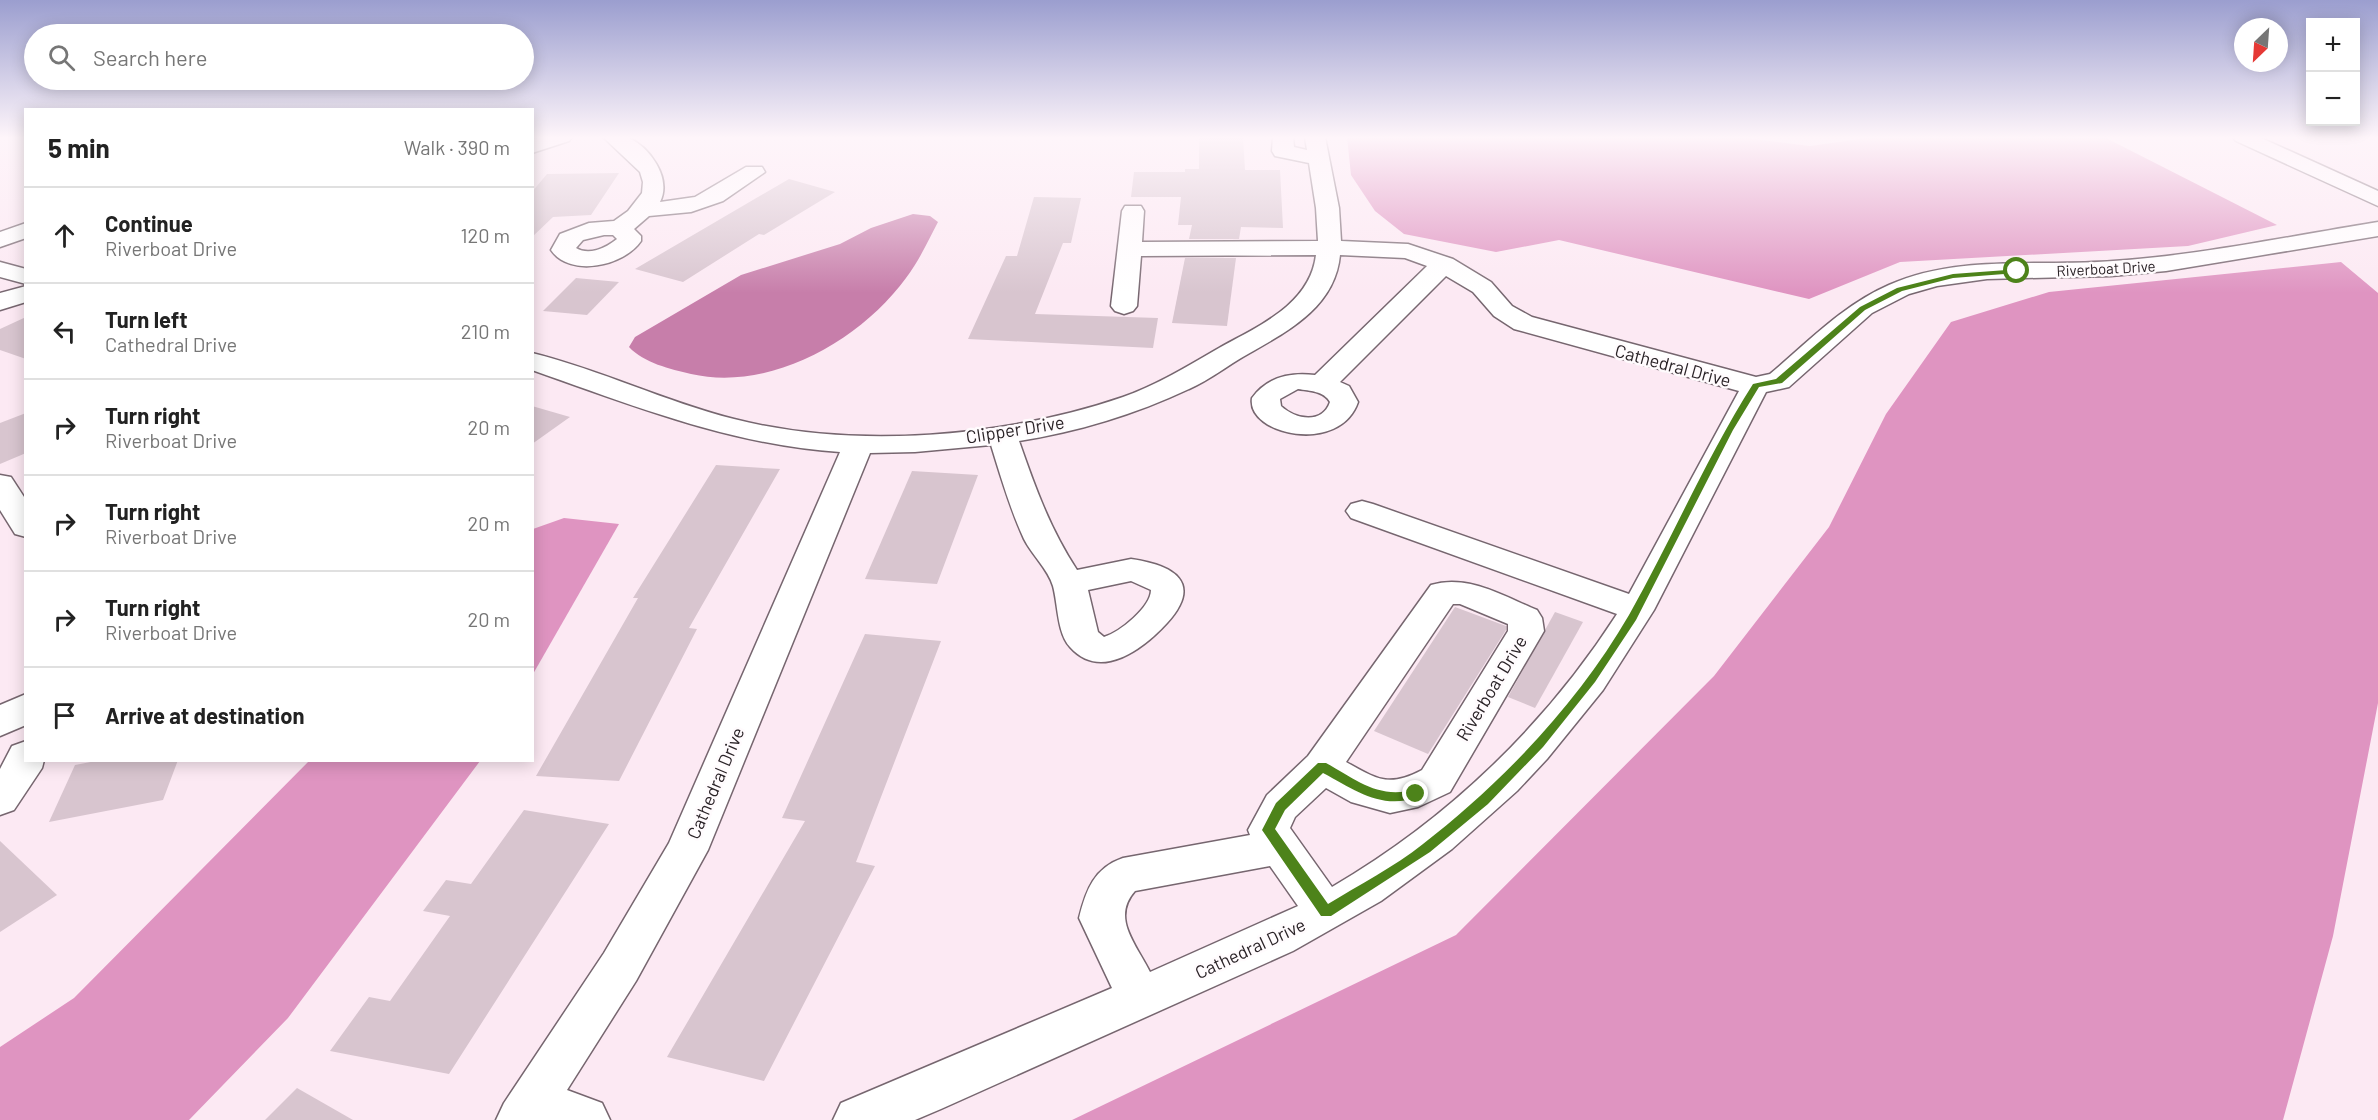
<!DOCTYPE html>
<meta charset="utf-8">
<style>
:root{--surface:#fff;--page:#f2f2f2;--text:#222;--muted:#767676;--line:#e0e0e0}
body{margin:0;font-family:Barlow,sans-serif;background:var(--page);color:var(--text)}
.controls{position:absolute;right:18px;top:18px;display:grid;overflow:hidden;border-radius:0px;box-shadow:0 3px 15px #0003}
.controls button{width:54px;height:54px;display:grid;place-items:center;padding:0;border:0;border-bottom:2px solid var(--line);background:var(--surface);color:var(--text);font:30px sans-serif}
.compass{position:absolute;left:2234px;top:18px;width:54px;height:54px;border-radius:50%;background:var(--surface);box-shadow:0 3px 15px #0003;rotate:205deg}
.stop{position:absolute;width:18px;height:18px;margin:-14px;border:4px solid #4d831a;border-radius:50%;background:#fff}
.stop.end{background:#4d831a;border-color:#fff;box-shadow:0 2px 6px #0008}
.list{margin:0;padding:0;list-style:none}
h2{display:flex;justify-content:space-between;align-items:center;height:78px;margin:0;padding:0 24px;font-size:26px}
h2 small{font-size:20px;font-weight:400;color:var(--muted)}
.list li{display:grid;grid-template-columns:39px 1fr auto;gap:18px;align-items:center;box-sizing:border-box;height:96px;padding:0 24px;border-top:2px solid var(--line)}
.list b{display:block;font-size:22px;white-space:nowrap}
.list p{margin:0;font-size:20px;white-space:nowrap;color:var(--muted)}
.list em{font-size:20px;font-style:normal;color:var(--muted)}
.icon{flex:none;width:33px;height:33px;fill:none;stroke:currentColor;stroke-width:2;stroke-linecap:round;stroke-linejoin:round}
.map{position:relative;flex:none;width:2378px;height:1120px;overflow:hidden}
.search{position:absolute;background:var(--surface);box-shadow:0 3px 15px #0003;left:24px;top:24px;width:510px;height:66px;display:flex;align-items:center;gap:15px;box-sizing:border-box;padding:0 21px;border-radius:33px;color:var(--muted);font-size:22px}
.panel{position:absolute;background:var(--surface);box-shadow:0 3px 15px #0003;left:24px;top:108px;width:510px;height:654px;border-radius:0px}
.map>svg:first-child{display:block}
</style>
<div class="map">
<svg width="2378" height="1120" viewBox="0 0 2378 1120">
<rect width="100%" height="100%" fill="#fce9f3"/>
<polygon fill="#f8ddec" points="1736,137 1873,137 1810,146"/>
<g fill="#df94c1">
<polygon points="1347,137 1736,137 1810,146 1873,137 2104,137 2277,225 2188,246 1900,262 1809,299 1559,240 1496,252 1404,234 1375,211 1351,175"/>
<polygon points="2341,262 2378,293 2378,703 2333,936 2283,1120 1072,1120 1456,935 1714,676 1829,527 1886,414 1951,322 2049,292"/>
<polygon points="564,518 619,524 533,674 533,529"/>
<polygon points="309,761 480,761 288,1018 189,1120 0,1120 0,1047 74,998"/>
</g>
<path fill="#c77eaa" d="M 913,214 L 930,216 L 938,222 C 928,241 919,261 906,278 C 860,341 770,392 691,374 C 670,369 644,363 629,347 L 635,337 L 741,275 L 840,244 L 871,228 Z"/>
<g fill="#d8c5cf">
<polygon points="1199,137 1243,137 1245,170 1280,170 1283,228 1241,227 1239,239 1189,239 1192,225 1178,225 1181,197 1131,197 1134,172 1185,172 1185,169 1199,169"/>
<polygon points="619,173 591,215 553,217 532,237 532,192 547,174"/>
<polygon points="789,179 835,192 764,235 759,234 683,282 635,269"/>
<polygon points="1034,197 1081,198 1071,243 1063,243 1035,314 1158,318 1153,348 968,339 1006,256 1017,256"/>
<polygon points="1185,258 1236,258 1227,326 1172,323"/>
<polygon points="576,278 619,282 587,315 543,311"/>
<polygon points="26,317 26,359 0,350 0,329"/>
<polygon points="532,406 570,417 532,444"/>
<polygon points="26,413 26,453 0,464 0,423"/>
<polygon points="716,465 780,469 689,628 697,629 619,781 536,776 638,598 633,598"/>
<polygon points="912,471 978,475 937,584 865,579"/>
<polygon points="1455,607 1506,626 1506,630 1428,754 1374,731"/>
<polygon points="1555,612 1583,622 1535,708 1508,697"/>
<polygon points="865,634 941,641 856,862 875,866 764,1081 667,1057 805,821 782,818"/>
<polygon points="101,760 178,760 163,800 49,822 75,765"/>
<polygon points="524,810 609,824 449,1074 330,1051 369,997 390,1001 450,916 423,911 446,880 471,884"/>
<polygon points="0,841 57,895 0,932"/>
<polygon points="297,1088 353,1120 265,1120"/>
</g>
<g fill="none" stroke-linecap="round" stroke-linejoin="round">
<defs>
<g id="minor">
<polygon points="542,137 572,137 569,141 532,153 532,140"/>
<path d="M 603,137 C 610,137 620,135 627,137 C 650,147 672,178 660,202 L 695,197 L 746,167 L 762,167 L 765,172 L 723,201 L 691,212 L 649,216 L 634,229 L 641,236 L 641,241 C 624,266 570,278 551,250 L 560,234 L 589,223 L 614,221 L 628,211 L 642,193 L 643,182 L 640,172 ZM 604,235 L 613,235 L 617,239 C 606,248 589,256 576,248 L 583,240 Z"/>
<path d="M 1273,137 L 1293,137 L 1294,147 L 1307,150 L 1305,137 L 1325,137 L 1339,208 L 1341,241 L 1408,244 L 1453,259 L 1491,282 L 1512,306 L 1532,317 L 1756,377 L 1770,374 C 1808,342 1843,305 1889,285 C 1958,254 2040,267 2113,261 C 2202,255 2290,236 2378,222 L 2378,236 L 2166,271 L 2111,276 L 1987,279 L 1937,286 L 1909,294 L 1872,313 L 1789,387 L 1766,392 L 1654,610 L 1603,690 L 1547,759 L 1517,791 L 1452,849 L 1381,901 L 1293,951 L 941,1109 L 915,1120 L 833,1120 L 841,1103 L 1112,988 L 1079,918 C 1086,890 1094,868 1123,858 L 1250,835 L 1248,830 L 1267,795 L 1308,756 L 1431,585 C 1468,574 1503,596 1537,610 L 1542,618 L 1544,631 L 1450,792 L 1418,807 L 1390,813 L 1351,802 L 1326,788 L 1295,817 L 1290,828 L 1332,887 C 1447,820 1545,726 1617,614 L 1351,518 L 1346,511 L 1351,504 L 1362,501 L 1373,504 L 1629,594 L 1739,391 L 1514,329 L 1494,316 L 1473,292 L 1446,276 L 1340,382 L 1349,386 L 1358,402 C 1340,455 1246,435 1252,398 C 1267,377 1290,372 1315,375 L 1427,266 L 1405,258 L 1340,255 C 1335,307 1288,331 1248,354 C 1228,365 1210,380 1189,389 C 1136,414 1077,432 1019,441 C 1035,487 1050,529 1077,570 L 1131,559 C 1173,565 1204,582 1167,623 C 1144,648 1101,682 1070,647 C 1057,633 1058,604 1053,586 C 1048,569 1032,555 1024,539 C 1010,509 1001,477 991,445 L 915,452 L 870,453 L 708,850 L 636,981 L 567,1090 L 602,1103 L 610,1120 L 496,1120 L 504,1103 L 604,953 L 669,843 L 840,452 C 732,445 634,406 532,370 L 532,353 C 601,370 666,402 734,419 C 855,450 1006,437 1123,397 C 1157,385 1188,366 1219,348 C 1258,326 1310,305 1316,255 L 1141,256 L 1137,306 L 1133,311 L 1124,314 L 1115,311 L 1111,306 L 1122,211 L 1125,206 L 1141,206 L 1144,211 L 1142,242 L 1318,241 L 1316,208 L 1309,163 L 1275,156 L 1272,151 ZM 1298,389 C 1310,391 1324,391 1330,402 C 1322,425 1295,419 1281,406 L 1280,399 ZM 1131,581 L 1151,590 C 1151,607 1120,632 1104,637 L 1098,632 L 1088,590 ZM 1453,604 L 1460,604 L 1508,624 L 1508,631 L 1422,770 C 1388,788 1377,779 1346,762 ZM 1270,866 L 1298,906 L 1150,972 C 1136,944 1111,918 1135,891 Z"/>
<polygon points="2233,137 2259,137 2378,191 2378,206 2236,141"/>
<polygon points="26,223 26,238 0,247 0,232"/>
<polygon points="0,262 26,269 26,284 0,277"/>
<polygon points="26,286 26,302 0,310 0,293"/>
<polygon points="0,475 11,477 26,500 26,537 15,534 0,510"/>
<polygon points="26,694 26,725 0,736 0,705"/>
<polygon points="26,741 26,760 44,760 42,768 14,810 0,815 0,769 12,746"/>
</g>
</defs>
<use href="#minor" stroke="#76666f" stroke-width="3"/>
<use href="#minor" fill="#fff" fill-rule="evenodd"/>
</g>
<linearGradient id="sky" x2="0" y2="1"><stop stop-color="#9b9ecf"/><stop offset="0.47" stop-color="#fef5fa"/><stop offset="1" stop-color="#fef5fa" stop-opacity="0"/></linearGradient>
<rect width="2378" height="293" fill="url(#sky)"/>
<path fill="#4d831a" d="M 2020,269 L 2017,273 L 1953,278 L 1902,291 L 1865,310 L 1782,383 L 1759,387 L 1733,430 L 1636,620 L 1595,682 L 1543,747 L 1488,804 L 1430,852 L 1331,916 L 1321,916 L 1262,830 L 1276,803 L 1318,763 L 1326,763 C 1357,780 1379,800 1416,789 L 1422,794 L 1420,797 C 1380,810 1357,791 1323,773 L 1285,810 L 1275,829 L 1328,904 C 1359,885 1394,867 1423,844 C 1503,782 1578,703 1629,615 C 1672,539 1706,458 1753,384 L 1776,379 L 1860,307 L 1897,288 L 1953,274 Z"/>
<g text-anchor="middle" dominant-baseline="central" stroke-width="5" stroke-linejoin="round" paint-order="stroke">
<g font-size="15" fill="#2a2327" stroke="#fffbfd">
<text transform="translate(2106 268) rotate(-3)">Riverboat Drive</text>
</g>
<g font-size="18" fill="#2a2327" stroke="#fffbfd">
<text transform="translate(1673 365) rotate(15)">Cathedral Drive</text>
<text transform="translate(1015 429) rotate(-9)">Clipper Drive</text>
<text transform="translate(1491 688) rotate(-59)">Riverboat Drive</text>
<text transform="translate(715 783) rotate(-67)">Cathedral Drive</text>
<text transform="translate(1250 948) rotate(-25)">Cathedral Drive</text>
</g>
</g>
</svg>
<div class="controls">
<button>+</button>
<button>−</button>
</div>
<svg class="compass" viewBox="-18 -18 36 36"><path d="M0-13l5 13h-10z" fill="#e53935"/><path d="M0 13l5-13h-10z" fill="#767676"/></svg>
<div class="stop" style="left:2017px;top:271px"></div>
<div class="stop end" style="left:1416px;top:794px"></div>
<div class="search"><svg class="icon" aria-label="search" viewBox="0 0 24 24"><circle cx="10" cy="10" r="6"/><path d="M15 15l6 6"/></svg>Search here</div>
<section class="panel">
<h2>5 min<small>Walk · 390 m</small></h2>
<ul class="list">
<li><svg class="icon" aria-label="ahead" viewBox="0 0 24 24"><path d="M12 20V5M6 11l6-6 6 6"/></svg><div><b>Continue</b><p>Riverboat Drive</p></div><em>120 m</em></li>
<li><svg class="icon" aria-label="left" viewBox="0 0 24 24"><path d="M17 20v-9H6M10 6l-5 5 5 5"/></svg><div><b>Turn left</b><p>Cathedral Drive</p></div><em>210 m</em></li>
<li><svg class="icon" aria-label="right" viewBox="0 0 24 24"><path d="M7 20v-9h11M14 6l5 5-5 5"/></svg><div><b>Turn right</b><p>Riverboat Drive</p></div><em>20 m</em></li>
<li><svg class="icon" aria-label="right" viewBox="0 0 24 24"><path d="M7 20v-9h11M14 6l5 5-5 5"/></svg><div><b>Turn right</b><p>Riverboat Drive</p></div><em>20 m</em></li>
<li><svg class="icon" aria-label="right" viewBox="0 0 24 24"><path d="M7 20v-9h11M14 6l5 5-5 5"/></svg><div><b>Turn right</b><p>Riverboat Drive</p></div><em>20 m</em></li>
<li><svg class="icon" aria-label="arrive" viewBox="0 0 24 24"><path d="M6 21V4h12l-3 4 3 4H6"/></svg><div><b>Arrive at destination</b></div></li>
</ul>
</section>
</div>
